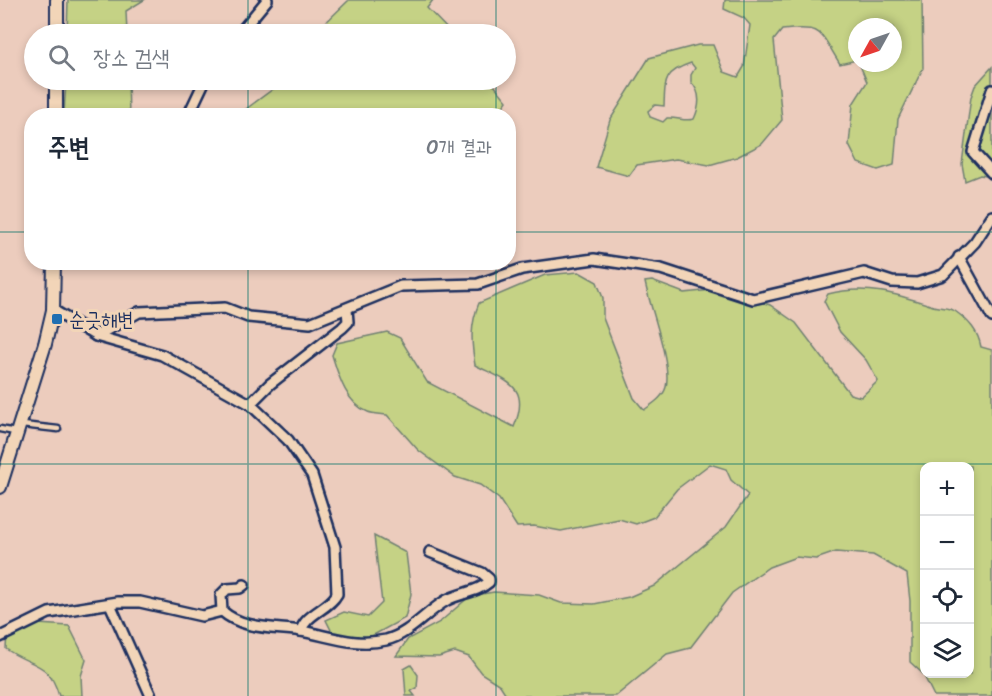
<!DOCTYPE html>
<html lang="ko">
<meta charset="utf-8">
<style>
:root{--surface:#fff;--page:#f2f2f3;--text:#1f2937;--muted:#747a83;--line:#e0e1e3}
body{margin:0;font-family:Sriracha,"Poor Story",sans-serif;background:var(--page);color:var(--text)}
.controls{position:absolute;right:18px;bottom:18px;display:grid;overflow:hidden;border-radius:12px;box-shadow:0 3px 9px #0003}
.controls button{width:54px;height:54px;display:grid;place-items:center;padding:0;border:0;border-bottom:2px solid var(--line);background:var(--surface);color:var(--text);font:30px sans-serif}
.compass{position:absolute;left:848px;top:18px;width:54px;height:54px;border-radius:50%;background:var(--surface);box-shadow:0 3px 9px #0003;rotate:230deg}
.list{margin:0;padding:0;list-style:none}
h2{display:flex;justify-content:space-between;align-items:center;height:78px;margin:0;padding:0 24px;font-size:26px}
h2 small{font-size:20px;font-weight:400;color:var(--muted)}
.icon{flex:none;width:33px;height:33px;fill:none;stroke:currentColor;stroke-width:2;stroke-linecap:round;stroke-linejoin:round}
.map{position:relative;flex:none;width:992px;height:696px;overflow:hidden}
.search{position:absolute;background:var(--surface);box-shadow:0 3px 9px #0003;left:24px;top:24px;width:492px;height:66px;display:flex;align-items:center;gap:15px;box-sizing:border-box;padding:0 21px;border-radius:33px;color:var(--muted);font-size:22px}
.panel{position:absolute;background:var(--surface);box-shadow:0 3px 9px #0003;left:24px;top:108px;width:492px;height:162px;border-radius:24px}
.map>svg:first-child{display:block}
</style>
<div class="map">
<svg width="992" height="696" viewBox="0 0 992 696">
<rect width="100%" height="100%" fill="#ecccbd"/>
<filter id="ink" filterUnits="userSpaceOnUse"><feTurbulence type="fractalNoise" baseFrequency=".0167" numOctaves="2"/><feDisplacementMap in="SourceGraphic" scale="12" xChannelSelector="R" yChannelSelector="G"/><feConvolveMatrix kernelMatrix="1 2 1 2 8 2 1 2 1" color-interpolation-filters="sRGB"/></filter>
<g filter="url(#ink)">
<g fill="#c5d285" stroke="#708072" stroke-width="1.5" fill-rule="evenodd">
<polygon points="68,0 144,0 126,11 127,34 67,34"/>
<polygon points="349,0 433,0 427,8 452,34 314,34"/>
<path d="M 725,0 L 922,0 L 923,68 L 898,119 L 894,165 L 878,170 L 858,163 L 849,145 L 853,104 L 867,82 L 859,63 L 893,63 L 893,27 L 857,27 L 857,60 L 840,64 C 819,31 824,25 782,30 L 774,40 L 782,120 L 762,144 L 737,157 L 709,165 L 676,159 L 637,165 L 629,176 L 596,167 L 610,120 L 649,58 L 698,45 L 713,45 L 724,72 L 738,77 L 744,67 L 750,25 L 744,18 L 724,9 ZM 691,63 L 695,68 L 691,75 L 691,82 C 702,93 700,106 694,119 C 685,122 677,117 667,118 L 663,122 L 650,117 L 648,111 L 655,105 L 664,106 C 665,80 664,72 691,63 Z"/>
<polygon points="992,67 992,177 980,175 965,181 962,164 971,97 975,86"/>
<polygon points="66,80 128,80 129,115 64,115"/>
<polygon points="280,80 490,80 507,101 497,115 238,115 277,86"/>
<path d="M 579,272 L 597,282 L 603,298 L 603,318 L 634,398 L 644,410 C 652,404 663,398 666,387 C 672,363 650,308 645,282 L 652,281 L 684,293 L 722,289 L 770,305 L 796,323 L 850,394 L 861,397 L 878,381 L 866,360 L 840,332 L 824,301 L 828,294 C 866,284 897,294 933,306 C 940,308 949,307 955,311 C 969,321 978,331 981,347 L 992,350 L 992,696 L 934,696 L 923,674 L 910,662 L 910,601 L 907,574 L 873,555 L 836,552 L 816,559 L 796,557 L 769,567 L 732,593 L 690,648 L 667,654 L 616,696 L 507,696 L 500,685 L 481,673 L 469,657 L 455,652 L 439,657 L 396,656 L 408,639 L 440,622 L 470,596 L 494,592 L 539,595 L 561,603 L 594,604 L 629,597 L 654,586 L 726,527 L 748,495 L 731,480 L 726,469 L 710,464 L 677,489 L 654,517 L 636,524 L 619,519 L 561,531 L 534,526 L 517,527 L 499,499 L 480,485 L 455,477 L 418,450 L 387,415 C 381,414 373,414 368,412 C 346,404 338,374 332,355 L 337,343 L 387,332 L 400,338 L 427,382 L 514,427 C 531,386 508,382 475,365 C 471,342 470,325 479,303 L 545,275 ZM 924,466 L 970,466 L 970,674 L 924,674 Z"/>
<polygon points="374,536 406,553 411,594 405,618 357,644 335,638 326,620 344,612 368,617 382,603"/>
<path d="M 22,623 L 69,626 L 86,660 L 81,676 L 82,696 L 59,696 C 49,660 31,667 6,649 L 7,631 Z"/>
<polygon points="411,665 418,675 417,688 411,691 415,696 406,696 404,669"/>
</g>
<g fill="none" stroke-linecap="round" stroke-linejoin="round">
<defs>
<g id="lane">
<polyline points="22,425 58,429"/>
<polyline points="0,429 15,432"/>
</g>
<g id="street">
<polyline points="239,34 267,0"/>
<polyline points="992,90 973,152 992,173"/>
<polyline points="188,116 205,80"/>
<polyline points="959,257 992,317"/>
<polyline points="53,310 96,336 139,312 225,308 248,317 310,323 401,286 478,284 522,269 594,259 661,269 753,299 864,273 892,282 917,283 943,275 975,242 992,216"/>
<polyline points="96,336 162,355 250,404 270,384 342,328 348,322 347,309"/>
<path d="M 250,404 L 288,440 L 312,475 L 335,547 L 337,594 C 329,609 305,614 301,631"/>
<path d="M 244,585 L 240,588 L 227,589 L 221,595 L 222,611 C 243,630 275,627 301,631 C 330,636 355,647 386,640 C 410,634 426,612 447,600 C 460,593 478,592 489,582 L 489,579 L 482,573 L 430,552"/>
<polyline points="110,604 151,696"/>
<polyline points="0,637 49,613 118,602 140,602 202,616 222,611"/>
</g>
<g id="secondary">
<polyline points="57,34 57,0"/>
<polyline points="56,116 56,80"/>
<polyline points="0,487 45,344 53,310 54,262"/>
</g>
</defs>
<use href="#lane" stroke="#1b2f5e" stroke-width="9"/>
<use href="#street" stroke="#1b2f5e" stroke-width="14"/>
<use href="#secondary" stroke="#1b2f5e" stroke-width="16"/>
<use href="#lane" stroke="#f2d5b8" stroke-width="4.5"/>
<use href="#street" stroke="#f2d5b8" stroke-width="9"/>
<use href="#secondary" stroke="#f2d5b8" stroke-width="12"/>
</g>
</g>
<path fill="none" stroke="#0f766e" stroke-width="1.5" stroke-opacity="0.55" d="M 248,0 L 248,34M 496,0 L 496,34M 744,0 L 744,696M 248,80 L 248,116M 496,80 L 496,116M 0,232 L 32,232M 508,232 L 992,232M 248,262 L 248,696M 496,262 L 496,696M 0,464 L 992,464"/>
<rect fill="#1f6fb2" stroke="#f2d5b8" stroke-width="2" x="51" y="313" width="12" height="12" rx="3"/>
<g text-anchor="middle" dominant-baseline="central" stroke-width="6" stroke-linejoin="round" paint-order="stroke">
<g font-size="20" fill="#1b2f5e" stroke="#f2d5b8" text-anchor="start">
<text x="69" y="319">순긋해변</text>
</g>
</g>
</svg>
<div class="controls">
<button>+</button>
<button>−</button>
<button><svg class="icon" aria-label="locate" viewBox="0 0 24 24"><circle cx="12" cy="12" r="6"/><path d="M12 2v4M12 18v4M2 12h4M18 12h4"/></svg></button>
<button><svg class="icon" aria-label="layers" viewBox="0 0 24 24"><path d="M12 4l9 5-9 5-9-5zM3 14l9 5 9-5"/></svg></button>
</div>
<svg class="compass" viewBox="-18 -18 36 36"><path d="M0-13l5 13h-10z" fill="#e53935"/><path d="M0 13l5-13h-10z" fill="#747a83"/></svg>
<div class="search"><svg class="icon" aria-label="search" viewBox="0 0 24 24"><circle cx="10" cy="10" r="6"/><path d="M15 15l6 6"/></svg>장소 검색</div>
<section class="panel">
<h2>주변<small>0개 결과</small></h2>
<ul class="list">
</ul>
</section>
</div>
